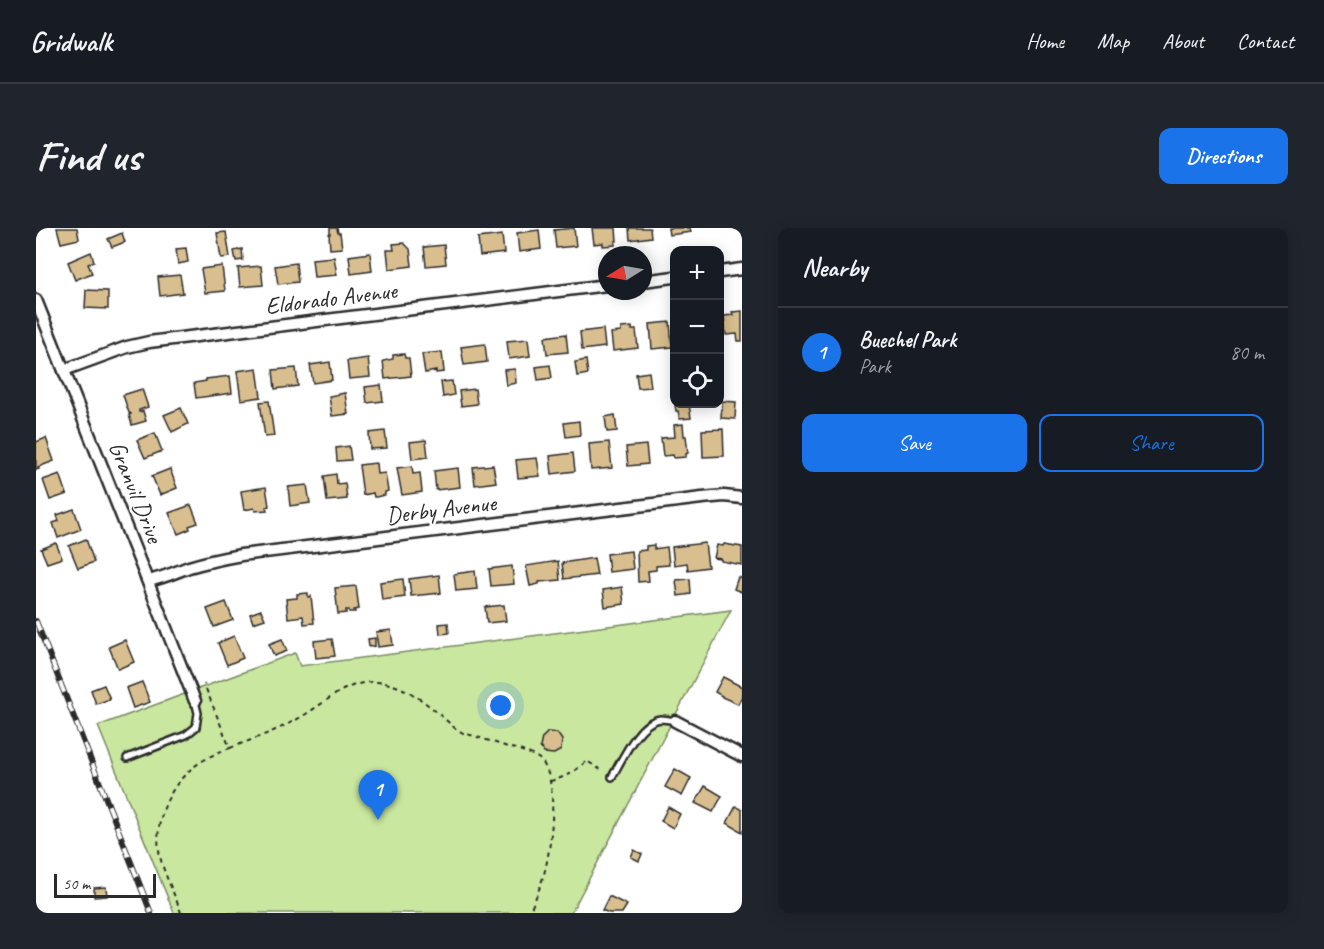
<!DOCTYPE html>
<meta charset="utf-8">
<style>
:root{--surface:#171b24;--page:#20242c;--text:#f1f3f6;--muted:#9ea1a6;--line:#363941;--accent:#1a73e8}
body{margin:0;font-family:Caveat,sans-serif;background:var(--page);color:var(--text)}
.controls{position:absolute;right:18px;top:18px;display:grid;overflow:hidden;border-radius:12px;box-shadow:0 3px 15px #0003}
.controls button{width:54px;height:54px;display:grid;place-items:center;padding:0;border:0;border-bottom:2px solid var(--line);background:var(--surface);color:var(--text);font:30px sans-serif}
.compass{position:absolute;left:562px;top:18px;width:54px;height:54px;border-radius:50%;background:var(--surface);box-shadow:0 3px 15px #0003;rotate:259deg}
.scale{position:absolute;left:18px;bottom:15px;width:102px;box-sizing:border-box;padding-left:6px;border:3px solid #2b2b2b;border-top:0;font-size:16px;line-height:21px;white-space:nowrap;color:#2b2b2b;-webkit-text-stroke:4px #fff;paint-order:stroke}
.you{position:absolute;left:465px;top:478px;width:21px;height:21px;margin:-15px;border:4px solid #fff;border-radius:50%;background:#1a73e8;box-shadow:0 0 0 9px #1a73e833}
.badge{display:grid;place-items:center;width:39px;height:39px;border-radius:50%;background:var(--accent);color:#fff;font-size:20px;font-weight:700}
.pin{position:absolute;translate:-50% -50px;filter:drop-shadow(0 2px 3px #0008)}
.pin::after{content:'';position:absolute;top:32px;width:21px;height:18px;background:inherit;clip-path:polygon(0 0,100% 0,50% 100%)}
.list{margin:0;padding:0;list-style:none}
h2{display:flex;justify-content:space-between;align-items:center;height:78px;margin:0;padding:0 24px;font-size:26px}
h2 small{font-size:20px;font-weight:400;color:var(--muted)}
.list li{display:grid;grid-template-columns:39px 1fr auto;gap:18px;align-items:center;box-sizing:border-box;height:90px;padding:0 24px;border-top:2px solid var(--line)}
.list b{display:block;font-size:22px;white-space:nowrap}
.list p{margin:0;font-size:20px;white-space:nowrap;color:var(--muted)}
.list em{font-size:20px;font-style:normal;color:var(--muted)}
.actions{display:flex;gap:12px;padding:18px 24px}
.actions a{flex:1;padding:14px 0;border:2px solid var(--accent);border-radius:12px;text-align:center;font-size:21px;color:var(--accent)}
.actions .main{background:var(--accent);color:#fff}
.icon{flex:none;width:33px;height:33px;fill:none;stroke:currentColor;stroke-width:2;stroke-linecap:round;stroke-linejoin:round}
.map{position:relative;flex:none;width:706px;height:685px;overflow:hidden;border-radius:12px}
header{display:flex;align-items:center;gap:36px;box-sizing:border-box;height:84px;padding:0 30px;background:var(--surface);border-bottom:2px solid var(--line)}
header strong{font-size:28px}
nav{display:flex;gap:33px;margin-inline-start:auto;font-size:21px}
.intro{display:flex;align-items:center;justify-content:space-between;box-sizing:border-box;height:144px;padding:0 36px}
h1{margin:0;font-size:42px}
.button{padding:15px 27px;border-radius:12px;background:var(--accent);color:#fff;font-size:21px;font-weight:700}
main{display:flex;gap:36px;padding:0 36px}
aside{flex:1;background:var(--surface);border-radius:12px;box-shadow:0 3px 15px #0003}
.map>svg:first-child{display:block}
</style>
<header>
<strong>Gridwalk</strong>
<nav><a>Home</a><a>Map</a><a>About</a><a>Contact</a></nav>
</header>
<div class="intro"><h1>Find us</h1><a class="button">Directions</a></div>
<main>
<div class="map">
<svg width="706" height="685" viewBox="0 0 706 685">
<rect width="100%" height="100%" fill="#fff"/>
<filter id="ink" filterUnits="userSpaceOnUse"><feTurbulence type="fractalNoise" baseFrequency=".0167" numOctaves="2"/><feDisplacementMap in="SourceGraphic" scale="12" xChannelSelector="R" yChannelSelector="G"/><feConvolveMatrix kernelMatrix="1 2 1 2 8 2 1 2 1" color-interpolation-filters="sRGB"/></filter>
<g filter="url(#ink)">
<polygon fill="#c9e79f" stroke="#7a8965" stroke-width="1.5" points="695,382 535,685 138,685 62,498 259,425 264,438"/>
<g fill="#d9bf8f" stroke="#2b2b2b" stroke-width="1.5">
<polygon points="21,0 41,0 43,11 25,15"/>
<polygon points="294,0 301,0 302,5 304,5 306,20 294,21 293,6 294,6"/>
<polygon points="538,0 540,18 520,20 518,2"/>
<polygon points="556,0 580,0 581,13 579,13 579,17 567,18 567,15 558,16"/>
<polygon points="593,0 614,0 615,9 594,12"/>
<polygon points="632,0 654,0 655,4 633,7"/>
<polygon points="503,2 505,21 483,24 481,5"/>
<polygon points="190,4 194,29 185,30 181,5"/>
<polygon points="86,5 89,14 76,19 72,11"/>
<polygon points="466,7 468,25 444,28 442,10"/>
<polygon points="368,15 374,21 376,38 353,41 351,22 358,22 357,16"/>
<polygon points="408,17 410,36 390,38 388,19"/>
<polygon points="150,20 152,34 142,36 140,21"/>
<polygon points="206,21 207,32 200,33 198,23"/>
<polygon points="55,24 58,33 52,36 56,45 39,52 32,34"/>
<polygon points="334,25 336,43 315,46 313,28"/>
<polygon points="298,29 301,47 278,49 276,31"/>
<polygon points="260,35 262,54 242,56 239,38"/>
<polygon points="186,38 189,63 169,65 165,41"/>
<polygon points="225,38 227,57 204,59 202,40"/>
<polygon points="144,47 147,65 124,68 122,49"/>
<polygon points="50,62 72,63 72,81 49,80"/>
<polygon points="706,83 706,113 702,113 701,106 690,107 688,88 697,87 696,84"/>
<polygon points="634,94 636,119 616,121 614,96"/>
<polygon points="596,99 596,102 600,102 602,120 577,123 575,105 585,104 585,100"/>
<polygon points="567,101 569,119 546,122 544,104"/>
<polygon points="530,106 532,124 511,126 509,109"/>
<polygon points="492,111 494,128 473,131 471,113"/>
<polygon points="449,116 451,134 428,137 425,119"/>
<polygon points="406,124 408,144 400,145 400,143 389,145 386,126"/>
<polygon points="368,126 369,130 373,130 375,148 349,151 347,133 357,131 357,127"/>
<polygon points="332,130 334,149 313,151 311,133"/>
<polygon points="550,132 552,146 541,148 539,134"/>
<polygon points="294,134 296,152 277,155 274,137"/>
<polygon points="514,137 516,150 502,152 500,139"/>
<polygon points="221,140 225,169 205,172 201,143"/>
<polygon points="260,140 262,158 239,161 237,142"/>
<polygon points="479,141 480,155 470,157 468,142"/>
<polygon points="613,144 615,159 602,160 600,146"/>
<polygon points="194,148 196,165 160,170 158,155 170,153 170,151"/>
<polygon points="416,153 418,167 407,169 405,154"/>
<polygon points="345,157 347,173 331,175 329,159"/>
<polygon points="106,161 112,179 103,182 103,184 107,183 110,193 96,197 93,187 95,186 94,185 93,185 87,167"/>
<polygon points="439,161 441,176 425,178 423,163"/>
<polygon points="309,165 312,186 296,188 293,168"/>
<polygon points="233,173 238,208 229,209 224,174"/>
<polygon points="686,173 700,174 699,191 685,190"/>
<polygon points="640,176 653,176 655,190 644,191 642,183 640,183 639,177"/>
<polygon points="145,180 152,196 136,204 128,187"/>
<polygon points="579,187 581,203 571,204 569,189"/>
<polygon points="543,193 544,207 530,209 528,195"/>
<polygon points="647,196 648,208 650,208 652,225 650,226 650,229 638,230 637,227 627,228 625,210 639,209 638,197"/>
<polygon points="687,201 688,228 667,229 666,202"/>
<polygon points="349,203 351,220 334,221 333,205"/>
<polygon points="119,205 126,223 109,230 101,212"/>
<polygon points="10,210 18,233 2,239 3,241 0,242 0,214"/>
<polygon points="390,212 392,229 376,231 374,214"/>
<polygon points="573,214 576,240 555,242 553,216"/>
<polygon points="610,217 612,236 592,238 590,219"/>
<polygon points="313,218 315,232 301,233 300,220"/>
<polygon points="537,225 539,243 516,246 514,228"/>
<polygon points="501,230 504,248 482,250 480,232"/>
<polygon points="340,235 341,246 349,245 352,263 349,264 349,267 340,269 338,269 337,265 327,267 323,237"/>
<polygon points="457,237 460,254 439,257 437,239"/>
<polygon points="376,238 377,246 384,245 386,264 366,267 361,240"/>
<polygon points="422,240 424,259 400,262 398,243"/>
<polygon points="134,241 141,260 124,267 116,248"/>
<polygon points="24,246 31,266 14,272 7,252"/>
<polygon points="300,246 301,256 309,255 311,271 291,273 288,248"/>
<polygon points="271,257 274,275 254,278 252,259"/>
<polygon points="230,259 233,278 230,279 231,282 219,283 218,280 208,282 205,263"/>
<polygon points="155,277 162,295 153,298 154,301 142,306 133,285"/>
<polygon points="38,281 45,301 22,310 17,295 23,293 21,287"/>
<polygon points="50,311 58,334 42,340 33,318"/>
<polygon points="20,315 26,330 11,335 5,321"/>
<polygon points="669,315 672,339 652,342 651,335 638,337 636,319"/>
<polygon points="688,316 706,319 706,337 685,333 685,331 678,330 681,317 687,318"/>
<polygon points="618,317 618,321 631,319 633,337 620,338 620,342 612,343 613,353 602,354 601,323 610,322 610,318"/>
<polygon points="595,323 597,341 573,344 571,326"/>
<polygon points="558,330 561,347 528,351 526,335"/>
<polygon points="522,333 524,352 503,354 503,356 494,358 490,338"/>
<polygon points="476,338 478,356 455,358 453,341"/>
<polygon points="439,343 441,361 420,363 418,346"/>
<polygon points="403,347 405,365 375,368 373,351"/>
<polygon points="702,349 706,350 705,364 698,361"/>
<polygon points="367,351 369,369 346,372 344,354"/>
<polygon points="654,351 655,366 642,368 640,352"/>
<polygon points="320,358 323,381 318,382 319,384 313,384 313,382 310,382 310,385 302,386 299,360"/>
<polygon points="586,359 588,376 569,379 567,362"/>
<polygon points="272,365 272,369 275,368 278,395 268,396 267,388 252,390 250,371 261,370 261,366"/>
<polygon points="190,374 197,392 178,399 171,381"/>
<polygon points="468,377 470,393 451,395 449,379"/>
<polygon points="225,382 229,391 217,395 214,386"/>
<polygon points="412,395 413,405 404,406 403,396"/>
<polygon points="355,402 357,417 342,419 340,404"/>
<polygon points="198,408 207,430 191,437 182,415"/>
<polygon points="339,410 339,418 333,419 332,411"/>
<polygon points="246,411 251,423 238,428 233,416"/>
<polygon points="296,411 299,428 280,430 278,413"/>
<polygon points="89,412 98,434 82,441 73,419"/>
<polygon points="687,449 706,459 706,468 702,476 686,469 686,468 679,464"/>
<polygon points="106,454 114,474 97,480 90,460"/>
<polygon points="68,457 74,471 60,476 55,462"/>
<polygon points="512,504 521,505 526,512 525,522 518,526 508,525 504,519 506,510"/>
<polygon points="639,541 655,550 646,568 629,559"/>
<polygon points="669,558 686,568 677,584 659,575"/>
<polygon points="700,578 706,582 706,604 691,595"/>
<polygon points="632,579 644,586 637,600 625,593"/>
<polygon points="598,622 606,626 603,633 595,629"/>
<polygon points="70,659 71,668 58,669 58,660"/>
<polygon points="573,668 591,677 586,685 573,685 566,682"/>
</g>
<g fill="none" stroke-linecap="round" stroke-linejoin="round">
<defs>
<g id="lane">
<polyline points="91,530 150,507 160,499 162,485 159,473"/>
<path d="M 576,549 C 586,532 602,494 624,491 C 629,491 634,492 639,493"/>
</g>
<g id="street">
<polyline points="684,44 706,41"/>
<polyline points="607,53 638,49"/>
<polyline points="0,72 159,473"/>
<polyline points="28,142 91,119 113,114 571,57"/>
<path d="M 112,353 C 127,350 140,344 153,339 C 170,334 188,330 205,327 L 666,270 L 688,268 L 706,270"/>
<polyline points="639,493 706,528"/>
</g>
</defs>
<use href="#lane" stroke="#2b2b2b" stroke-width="10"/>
<use href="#street" stroke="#2b2b2b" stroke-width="15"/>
<g stroke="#2b2b2b" stroke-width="2" stroke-dasharray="4.5 4.5" stroke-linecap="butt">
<path d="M 194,520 C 220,510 246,501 270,486 C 283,478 295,468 309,461 C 355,439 388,473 420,501 L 427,505 C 443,509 459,515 475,520 C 484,522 494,525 502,530 C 525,546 515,622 508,646 C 504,660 499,672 493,685"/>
<path d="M 514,553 C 529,550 539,543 551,533 L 568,544"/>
<path d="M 145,685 C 139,666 128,647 124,628 C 116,591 136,550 168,532 C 176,527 185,523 194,520 L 168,456"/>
</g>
<use href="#lane" stroke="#fff" stroke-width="5"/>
<use href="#street" stroke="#fff" stroke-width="10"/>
<defs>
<polyline id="rail" points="0,393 115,685"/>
</defs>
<use href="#rail" stroke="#2b2b2b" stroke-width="6"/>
<use href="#rail" stroke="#fff" stroke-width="4" stroke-dasharray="11" stroke-linecap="butt"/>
</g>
</g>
<g text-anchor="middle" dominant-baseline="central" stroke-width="5" stroke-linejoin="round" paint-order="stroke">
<g font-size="24" fill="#2b2b2b" stroke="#fff">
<text transform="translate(295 70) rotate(-7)">Eldorado Avenue</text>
<text transform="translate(100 264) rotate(68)">Granvil Drive</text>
<text transform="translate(405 281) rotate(-7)">Derby Avenue</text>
</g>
</g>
</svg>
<div class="controls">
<button>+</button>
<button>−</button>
<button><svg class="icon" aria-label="locate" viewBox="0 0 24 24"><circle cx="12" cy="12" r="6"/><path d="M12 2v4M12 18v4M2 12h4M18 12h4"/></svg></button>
</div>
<svg class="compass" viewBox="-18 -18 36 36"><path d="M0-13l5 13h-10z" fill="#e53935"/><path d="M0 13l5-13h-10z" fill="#9ea1a6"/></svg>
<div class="scale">50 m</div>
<div class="you"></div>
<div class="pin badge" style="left:342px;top:592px">1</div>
</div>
<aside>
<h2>Nearby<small></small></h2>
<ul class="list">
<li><span class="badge">1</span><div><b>Buechel Park</b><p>Park</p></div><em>80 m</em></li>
</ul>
<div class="actions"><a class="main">Save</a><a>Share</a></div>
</aside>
</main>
